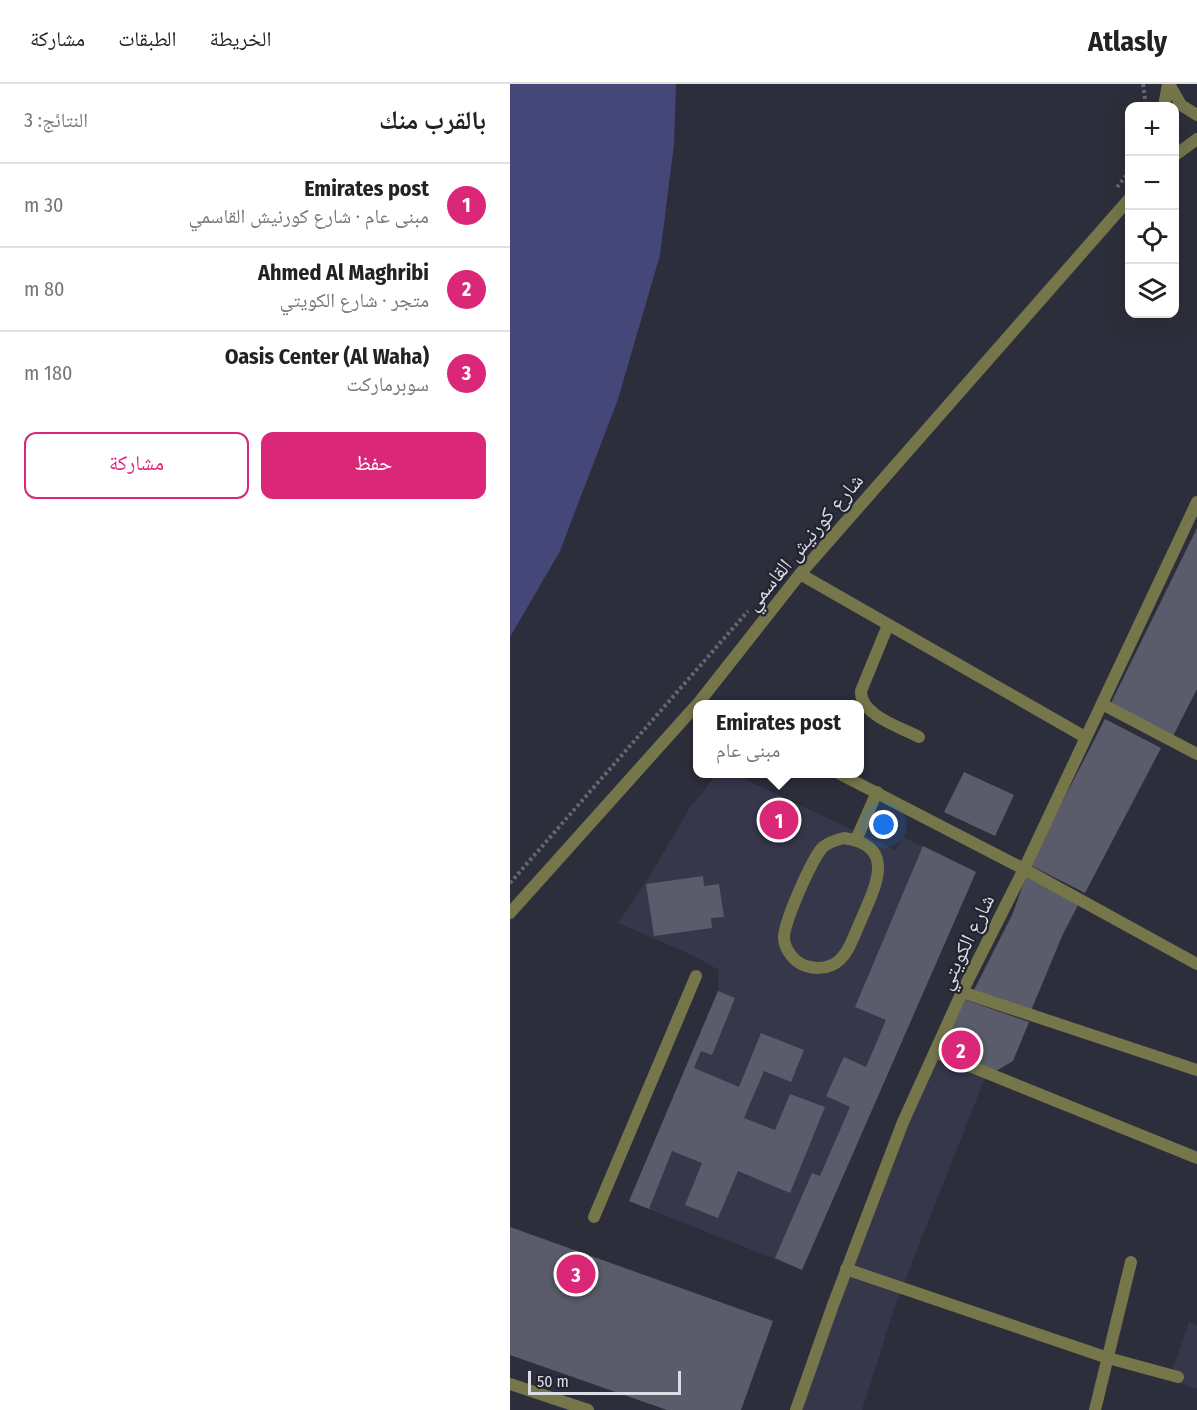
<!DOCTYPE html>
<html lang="ar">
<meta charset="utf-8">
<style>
:root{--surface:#fff;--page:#f6f6f6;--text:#222;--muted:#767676;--line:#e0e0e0;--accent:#db2777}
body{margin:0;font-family:"Fira Sans Condensed","Noto Naskh Arabic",sans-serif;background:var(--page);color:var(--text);direction:rtl}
.controls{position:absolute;right:18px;top:18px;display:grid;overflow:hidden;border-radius:12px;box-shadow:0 6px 24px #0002}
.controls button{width:54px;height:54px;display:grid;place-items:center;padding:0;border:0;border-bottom:2px solid var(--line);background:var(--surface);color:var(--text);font:30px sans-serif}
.scale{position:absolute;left:18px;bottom:15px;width:153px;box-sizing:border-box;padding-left:6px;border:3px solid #dbdce4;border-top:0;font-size:16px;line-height:21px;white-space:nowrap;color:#dbdce4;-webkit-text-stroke:4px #232431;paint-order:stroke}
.you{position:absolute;left:374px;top:741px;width:21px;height:21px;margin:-15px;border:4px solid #fff;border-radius:50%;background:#1a73e8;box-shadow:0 0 0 9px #1a73e833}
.badge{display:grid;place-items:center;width:39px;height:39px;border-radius:50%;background:var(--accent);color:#fff;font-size:20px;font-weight:700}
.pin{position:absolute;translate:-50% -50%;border:3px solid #fff;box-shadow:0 2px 6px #0006}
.popup{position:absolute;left:183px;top:616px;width:171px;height:78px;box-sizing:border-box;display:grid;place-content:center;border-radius:12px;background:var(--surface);filter:drop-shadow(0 2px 4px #0005);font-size:20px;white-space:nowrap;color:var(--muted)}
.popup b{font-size:22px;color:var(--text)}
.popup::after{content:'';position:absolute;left:50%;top:100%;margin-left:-12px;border:12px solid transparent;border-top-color:var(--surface)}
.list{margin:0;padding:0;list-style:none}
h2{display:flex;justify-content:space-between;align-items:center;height:78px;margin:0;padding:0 24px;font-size:26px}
h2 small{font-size:20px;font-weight:400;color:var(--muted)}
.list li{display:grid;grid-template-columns:39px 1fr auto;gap:18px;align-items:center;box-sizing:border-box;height:84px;padding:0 24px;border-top:2px solid var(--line)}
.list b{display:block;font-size:22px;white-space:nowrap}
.list p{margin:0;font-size:20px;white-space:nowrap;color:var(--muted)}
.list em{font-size:20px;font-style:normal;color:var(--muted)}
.actions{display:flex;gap:12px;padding:18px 24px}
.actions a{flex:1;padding:14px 0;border:2px solid var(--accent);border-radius:12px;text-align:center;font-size:21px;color:var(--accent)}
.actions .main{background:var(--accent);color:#fff}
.icon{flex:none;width:33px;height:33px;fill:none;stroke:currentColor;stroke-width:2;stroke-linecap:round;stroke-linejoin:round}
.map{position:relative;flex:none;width:687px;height:1326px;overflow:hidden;direction:ltr}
header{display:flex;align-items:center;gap:36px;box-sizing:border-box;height:84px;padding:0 30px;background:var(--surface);border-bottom:2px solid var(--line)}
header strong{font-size:28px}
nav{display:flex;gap:33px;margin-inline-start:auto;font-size:21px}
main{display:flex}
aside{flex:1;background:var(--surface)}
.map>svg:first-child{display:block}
</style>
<header>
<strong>Atlasly</strong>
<nav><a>الخريطة</a><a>الطبقات</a><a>مشاركة</a></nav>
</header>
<main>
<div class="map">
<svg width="687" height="1326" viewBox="0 0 687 1326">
<rect width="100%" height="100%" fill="#2d2e3b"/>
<g fill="#36374a">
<polygon points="207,690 224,690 385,766 393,753 466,788 292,1186 119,1117 208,907 209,886 182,871 108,839 141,790 179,725"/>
<polygon points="425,974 475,994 386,1219 352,1326 286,1326 315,1244"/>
<polygon points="679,1238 687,1242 687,1305 659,1296"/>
</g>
<polygon fill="#464779" points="0,0 166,0 164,60 150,171 108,315 50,467 0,553"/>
<g fill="#5b5c6b">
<polygon points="687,444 687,605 663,652 601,619"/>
<polygon points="595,635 651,664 575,809 520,781"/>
<polygon points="454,688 504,711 485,752 434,728"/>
<polygon points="413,762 466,788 292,1186 265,1174 302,1089 310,1092 340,1023 316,1012 334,973 356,983 376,936 345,923"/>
<polygon points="193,792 194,802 209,800 214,833 201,834 202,844 144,852 136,800"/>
<polygon points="516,792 568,821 553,850 520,929 463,908 503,829"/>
<polygon points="208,907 225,914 202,971 191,967 184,984 229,1003 251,949 294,966 281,998 254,987 234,1034 265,1046 280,1010 315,1023 280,1109 228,1087 208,1134 175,1121 192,1079 162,1067 139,1125 119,1117"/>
<polygon points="453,915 519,938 503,977 486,987 432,965"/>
<polygon points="0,1143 263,1237 231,1326 157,1326 0,1271"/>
</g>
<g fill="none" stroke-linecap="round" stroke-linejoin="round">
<g stroke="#666773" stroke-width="4" stroke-dasharray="3 3" stroke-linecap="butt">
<polyline points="633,0 636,22"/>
<polyline points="607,103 620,87"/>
<polyline points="0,799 238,527"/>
</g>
<g stroke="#757649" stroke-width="12">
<path d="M 378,541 L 351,607 C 350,631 390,643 409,653"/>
<path d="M 334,754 C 388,762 365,803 351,836 C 344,851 338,874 322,881 C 313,885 305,885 296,882 C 285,879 275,866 274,855 C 272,842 303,772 313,763 C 319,758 326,756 334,754 Z"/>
<polyline points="346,756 367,708"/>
<polyline points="84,1133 186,892"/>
</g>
<g stroke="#757649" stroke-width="12">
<polyline points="290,490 575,653"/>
<polyline points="592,620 687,670"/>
<polyline points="330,690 514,785 687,880"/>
<polyline points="452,908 687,986"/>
<polyline points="425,968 687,1074"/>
<polyline points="336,1185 598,1274 668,1293"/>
<polyline points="0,1300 78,1326"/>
<polyline points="585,1326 621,1178"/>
</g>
<g stroke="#757649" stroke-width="12">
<polyline points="659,0 671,21 687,31"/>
<polyline points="654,22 658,0"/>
<polyline points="664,72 687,55"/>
<polyline points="0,829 190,617 290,490 620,114"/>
<polyline points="286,1326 323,1221 393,1038 452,908 514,785 687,418"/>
</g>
</g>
<g text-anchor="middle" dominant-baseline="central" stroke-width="4.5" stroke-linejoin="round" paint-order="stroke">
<g font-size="21" fill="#dbdce4" stroke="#232431">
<text transform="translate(294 458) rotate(-50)">شارع كورنيش القاسمي</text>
<text transform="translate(456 858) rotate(-64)">شارع الكويتي</text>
</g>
</g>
</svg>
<div class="controls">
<button>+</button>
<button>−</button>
<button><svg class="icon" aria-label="locate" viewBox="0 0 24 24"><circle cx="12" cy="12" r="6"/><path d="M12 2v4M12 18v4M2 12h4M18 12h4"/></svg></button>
<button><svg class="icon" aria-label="layers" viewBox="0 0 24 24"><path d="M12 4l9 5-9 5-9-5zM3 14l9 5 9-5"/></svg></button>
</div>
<div class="scale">50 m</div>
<div class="you"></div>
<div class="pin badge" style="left:269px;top:736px">1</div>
<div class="popup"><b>Emirates post</b>مبنى عام</div>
<div class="pin badge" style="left:451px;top:966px">2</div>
<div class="pin badge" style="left:66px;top:1190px">3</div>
</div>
<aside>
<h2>بالقرب منك<small>النتائج: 3</small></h2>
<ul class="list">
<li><span class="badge">1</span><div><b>Emirates post</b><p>مبنى عام · شارع كورنيش القاسمي</p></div><em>30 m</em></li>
<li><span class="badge">2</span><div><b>Ahmed Al Maghribi</b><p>متجر · شارع الكويتي</p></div><em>80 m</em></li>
<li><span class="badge">3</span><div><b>Oasis Center (Al Waha)</b><p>سوبرماركت</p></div><em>180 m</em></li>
</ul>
<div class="actions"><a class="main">حفظ</a><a>مشاركة</a></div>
</aside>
</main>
